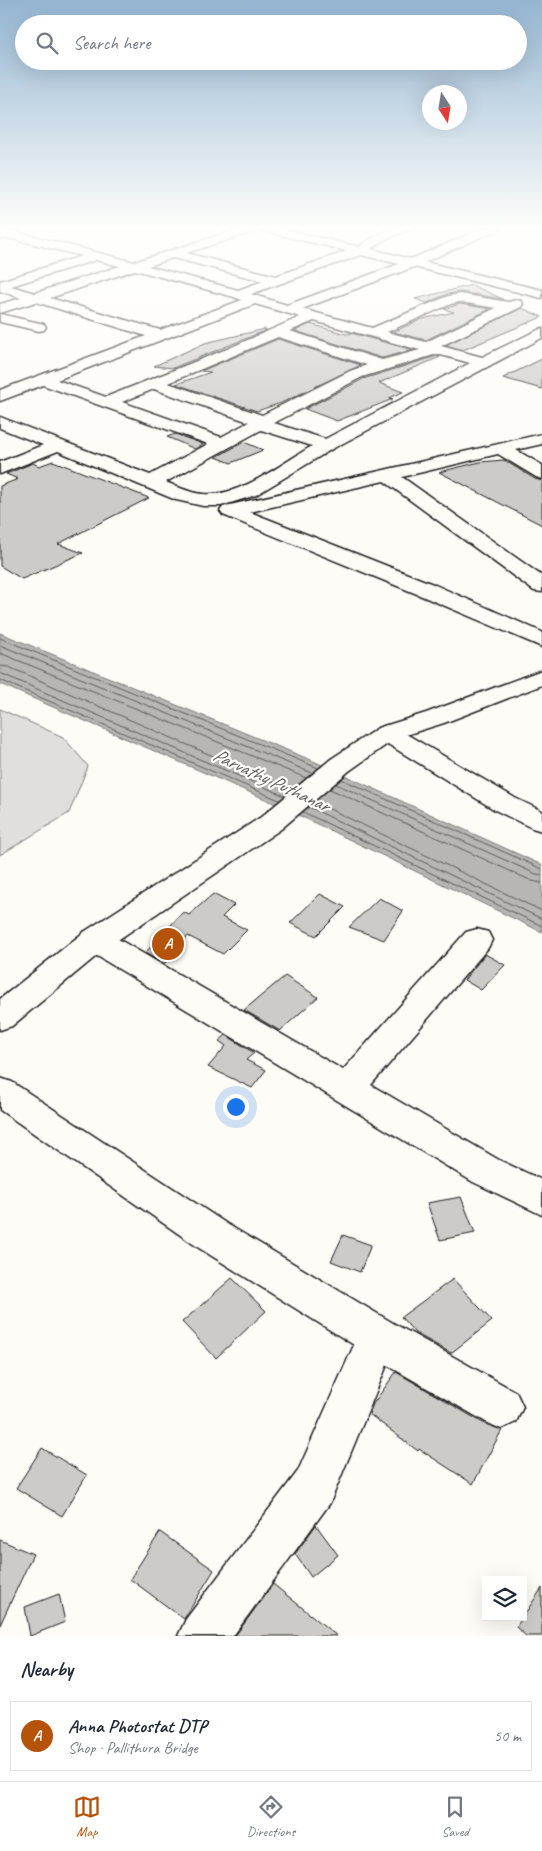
<!DOCTYPE html>
<meta charset="utf-8">
<style>
:root{--surface:#fff;--page:#f2f2f3;--text:#1f2937;--muted:#747a83;--line:#e0e1e3;--accent:#b45309}
body{margin:0;font-family:Caveat,sans-serif;background:var(--page);color:var(--text)}
.controls{position:absolute;right:15px;bottom:15px;display:grid;overflow:hidden;border-radius:0px;box-shadow:0 5px 20px #0002}
.controls button{width:45px;height:45px;display:grid;place-items:center;padding:0;border:0;border-bottom:1px solid var(--line);background:var(--surface);color:var(--text);font:25px sans-serif}
.compass{position:absolute;left:422px;top:85px;width:45px;height:45px;border-radius:50%;background:var(--surface);box-shadow:0 5px 20px #0002;rotate:168deg}
.you{position:absolute;left:235px;top:1106px;width:18px;height:18px;margin:-12px;border:4px solid #fff;border-radius:50%;background:#1a73e8;box-shadow:0 0 0 8px #1a73e833}
.badge{display:grid;place-items:center;width:32px;height:32px;border-radius:50%;background:var(--accent);color:#fff;font-size:16px;font-weight:700}
.pin{position:absolute;translate:-50% -50%;border:2px solid #fff;box-shadow:0 1px 5px #0006}
.list{margin:0;padding:0;list-style:none}
h2{display:flex;justify-content:space-between;align-items:center;height:65px;margin:0;padding:0 20px;font-size:21px}
h2 small{font-size:16px;font-weight:400;color:var(--muted)}
.list li{display:grid;grid-template-columns:32px 1fr auto;gap:15px;align-items:center;box-sizing:border-box;height:70px;margin:0 10px 10px;padding:0 10px;border:1px solid var(--line);border-radius:0px}
.list b{display:block;font-size:19px;white-space:nowrap}
.list p{margin:0;font-size:16px;white-space:nowrap;color:var(--muted)}
.list em{font-size:16px;font-style:normal;color:var(--muted)}
.icon{flex:none;width:28px;height:28px;fill:none;stroke:currentColor;stroke-width:2;stroke-linecap:round;stroke-linejoin:round}
.map{position:relative;flex:none;width:542px;height:1636px;overflow:hidden}
.search{position:absolute;background:var(--surface);box-shadow:0 5px 20px #0002;left:15px;right:15px;top:15px;height:55px;display:flex;align-items:center;gap:12px;box-sizing:border-box;padding:0 18px;border-radius:28px;color:var(--muted);font-size:19px}
.sheet{height:145px;background:var(--surface)}
nav{display:flex;justify-content:space-around;align-items:center;box-sizing:border-box;height:70px;border-top:1px solid var(--line);background:var(--surface);font-size:14px;color:var(--muted)}
nav a{display:grid;justify-items:center;gap:2px}
nav .on{color:var(--accent)}
.map>svg:first-child{display:block}
</style>
<div class="map">
<svg width="542" height="1636" viewBox="0 0 542 1636">
<rect width="100%" height="100%" fill="#fdfcf7"/>
<filter id="ink" filterUnits="userSpaceOnUse"><feTurbulence type="fractalNoise" baseFrequency=".02" numOctaves="2"/><feDisplacementMap in="SourceGraphic" scale="10" xChannelSelector="R" yChannelSelector="G"/><feConvolveMatrix kernelMatrix="1 2 1 2 8 2 1 2 1" color-interpolation-filters="sRGB"/></filter>
<g filter="url(#ink)">
<polygon fill="#e0dfdb" stroke="#7e7e7c" points="0,709 63,737 88,766 69,813 0,855"/>
<polygon fill="#b7b6b2" stroke="#797876" points="0,633 311,760 542,865 542,932 265,799 0,684"/>
<g fill="none" stroke-linecap="round" stroke-linejoin="round">
<g stroke="#5a5a58" stroke-width="1">
<polyline points="0,638 318,768"/>
<polyline points="0,645 312,773"/>
<polyline points="0,653 306,778"/>
<polyline points="0,666 9,667 291,790"/>
<polyline points="0,673 285,796"/>
<polyline points="0,680 279,800"/>
<polyline points="341,779 542,869"/>
<polyline points="336,784 536,874 542,875"/>
<polyline points="330,789 532,881 542,883"/>
<polyline points="315,802 542,911"/>
<polyline points="309,807 542,919"/>
<polyline points="303,812 542,926"/>
</g>
</g>
<g fill="#cccbc8" stroke="#1c1c1c">
<polygon points="472,285 503,299 460,292 447,294 427,303 415,299"/>
<polygon points="460,304 490,309 426,340 393,332 422,319 454,312 444,309"/>
<polygon points="522,308 542,317 463,350 446,345"/>
<polygon points="310,324 346,334 351,333 413,350 382,358 295,331"/>
<polygon points="265,329 267,330 173,368 154,366 205,343"/>
<polygon points="278,339 361,365 281,403 257,411 176,384 211,372 201,371"/>
<polygon points="437,356 440,357 379,383 403,392 389,398 393,399 337,421 305,409 363,379"/>
<polygon points="542,359 542,389 503,378"/>
<polygon points="175,434 203,444 195,449 167,437"/>
<polygon points="244,442 263,450 231,463 216,457"/>
<polygon points="504,460 535,479 542,481 542,525 439,472 480,462"/>
<polygon points="53,461 149,498 58,544 83,553 22,579 0,566 0,486 18,479 6,474 33,463 39,466"/>
<polygon points="213,894 234,905 222,917 247,930 223,954 188,936 164,964 145,953 183,912 189,915"/>
<polygon points="320,894 345,907 316,936 290,923"/>
<polygon points="379,898 403,911 384,940 349,927"/>
<polygon points="485,954 505,965 481,990 464,980"/>
<polygon points="285,976 318,997 280,1031 244,1010"/>
<polygon points="226,1035 254,1053 246,1060 266,1070 252,1088 208,1067 226,1046 219,1041"/>
<polygon points="461,1197 475,1233 440,1240 427,1203"/>
<polygon points="343,1235 371,1245 360,1272 331,1261"/>
<polygon points="232,1278 266,1311 216,1358 182,1322"/>
<polygon points="453,1279 492,1321 451,1353 415,1333 401,1317"/>
<polygon points="396,1372 485,1424 502,1430 473,1484 419,1449 418,1451 369,1414 373,1404"/>
<polygon points="42,1448 87,1475 62,1516 16,1488"/>
<polygon points="316,1525 338,1555 311,1577 295,1554"/>
<polygon points="160,1532 214,1570 184,1619 130,1579"/>
<polygon points="0,1540 33,1554 0,1625"/>
<polygon points="273,1584 337,1636 235,1636"/>
<polygon points="542,1588 542,1636 526,1636 516,1627"/>
<polygon points="59,1594 65,1622 30,1636 25,1607"/>
</g>
<g fill="none" stroke-linecap="round" stroke-linejoin="round">
<defs>
<g id="minor">
<path d="M 248,226 L 271,226 L 359,247 C 378,233 391,226 416,226 L 414,228 L 386,239 L 371,249 L 411,259 L 489,226 L 504,226 L 502,228 L 425,262 L 542,290 L 542,298 L 414,267 L 302,309 L 372,328 L 448,296 L 460,294 L 508,302 L 516,300 L 521,301 L 523,304 L 521,307 L 441,346 L 482,357 L 542,328 L 542,338 L 332,449 L 256,495 L 221,506 L 203,506 L 176,500 L 58,451 L 0,474 L 0,462 L 43,445 L 0,428 L 0,417 L 150,475 L 208,444 L 43,385 L 0,401 L 0,390 L 146,336 L 36,302 L 0,313 L 0,304 L 21,298 L 0,291 L 0,281 L 82,256 L 13,239 L 0,239 L 0,231 L 13,231 L 134,262 ZM 259,230 L 347,251 L 276,276 L 186,253 ZM 361,255 L 399,264 L 287,305 L 251,294 ZM 173,258 L 263,281 L 238,290 L 148,266 ZM 96,260 L 120,266 L 35,293 L 11,286 ZM 135,270 L 234,297 L 242,300 L 160,330 L 50,298 ZM 460,302 L 496,308 L 426,342 L 387,332 L 451,304 ZM 255,304 L 300,317 L 227,349 L 106,397 L 57,380 ZM 314,321 L 420,350 L 382,360 L 290,331 ZM 278,337 L 367,365 L 350,371 L 262,415 L 168,383 ZM 437,354 L 470,363 L 325,439 L 274,423 L 362,377 ZM 154,389 L 249,422 L 221,437 L 122,402 ZM 261,430 L 312,446 C 281,464 239,498 203,494 C 190,493 178,487 166,482 Z"/>
<polygon points="0,314 44,324 46,327 44,330 39,331 0,322"/>
<polygon points="542,434 542,444 516,450 542,465 542,479 536,477 498,454 402,477 542,576 542,592 534,591 384,481 250,512 433,584 542,632 542,647 417,594 223,515 220,511 223,507 230,505"/>
<polygon points="387,725 396,728 515,798 542,811 542,831 532,828 495,810 378,738 374,733 378,728"/>
<polygon points="95,929 106,932 343,1070 466,932 477,929 488,932 492,940 488,948 371,1085 499,1160 542,1180 542,1215 473,1182 84,948 80,940 84,932"/>
<polygon points="0,1078 12,1082 227,1224 393,1323 516,1392 523,1407 516,1422 501,1429 486,1422 387,1365 330,1503 233,1636 178,1636 186,1619 298,1471 354,1345 199,1248 0,1110"/>
</g>
<polygon id="major" points="542,670 542,685 444,723 396,738 349,771 281,829 106,948 12,1026 0,1030 0,999 84,932 261,817 331,759 378,728 426,713"/>
</defs>
<use href="#minor" stroke="#1c1c1c" stroke-width="3"/>
<use href="#major" stroke="#1c1c1c" stroke-width="3"/>
<use href="#minor" fill="#fdfcf7" fill-rule="evenodd"/>
<use href="#major" fill="#fdfcf7" fill-rule="evenodd"/>
</g>
</g>
<linearGradient id="sky" x2="0" y2="1"><stop stop-color="#94b5d2"/><stop offset="0.5" stop-color="#fefefb"/><stop offset="1" stop-color="#fefefb" stop-opacity="0"/></linearGradient>
<rect width="542" height="455" fill="url(#sky)"/>
<g text-anchor="middle" dominant-baseline="central" stroke-width="4.5" stroke-linejoin="round" paint-order="stroke">
<g font-size="19" font-style="italic" fill="#5a5a58" stroke="#fdfcf7">
<text transform="translate(271 780) rotate(25)">Parvathy Puthanar</text>
</g>
</g>
</svg>
<div class="controls">
<button><svg class="icon" aria-label="layers" viewBox="0 0 24 24"><path d="M12 4l9 5-9 5-9-5zM3 14l9 5 9-5"/></svg></button>
</div>
<svg class="compass" viewBox="-18 -18 36 36"><path d="M0-13l5 13h-10z" fill="#e53935"/><path d="M0 13l5-13h-10z" fill="#747a83"/></svg>
<div class="you"></div>
<div class="pin badge" style="left:168px;top:944px">A</div>
<div class="search"><svg class="icon" aria-label="search" viewBox="0 0 24 24"><circle cx="10" cy="10" r="6"/><path d="M15 15l6 6"/></svg>Search here</div>
</div>
<section class="sheet">
<h2>Nearby<small></small></h2>
<ul class="list">
<li><span class="badge">A</span><div><b>Anna Photostat DTP</b><p>Shop · Pallithura Bridge</p></div><em>50 m</em></li>
</ul>
</section>
<nav>
<a class="on"><svg class="icon" aria-label="map" viewBox="0 0 24 24"><path d="M3 6l6-2 6 2 6-2v14l-6 2-6-2-6 2zM9 4v14M15 6v14"/></svg>Map</a>
<a><svg class="icon" aria-label="directions" viewBox="0 0 24 24"><path d="M12 3l9 9-9 9-9-9zM9 14v-3h6M13 9l2 2-2 2"/></svg>Directions</a>
<a><svg class="icon" aria-label="saved" viewBox="0 0 24 24"><path d="M7 4h10v16l-5-4-5 4z"/></svg>Saved</a>
</nav>
